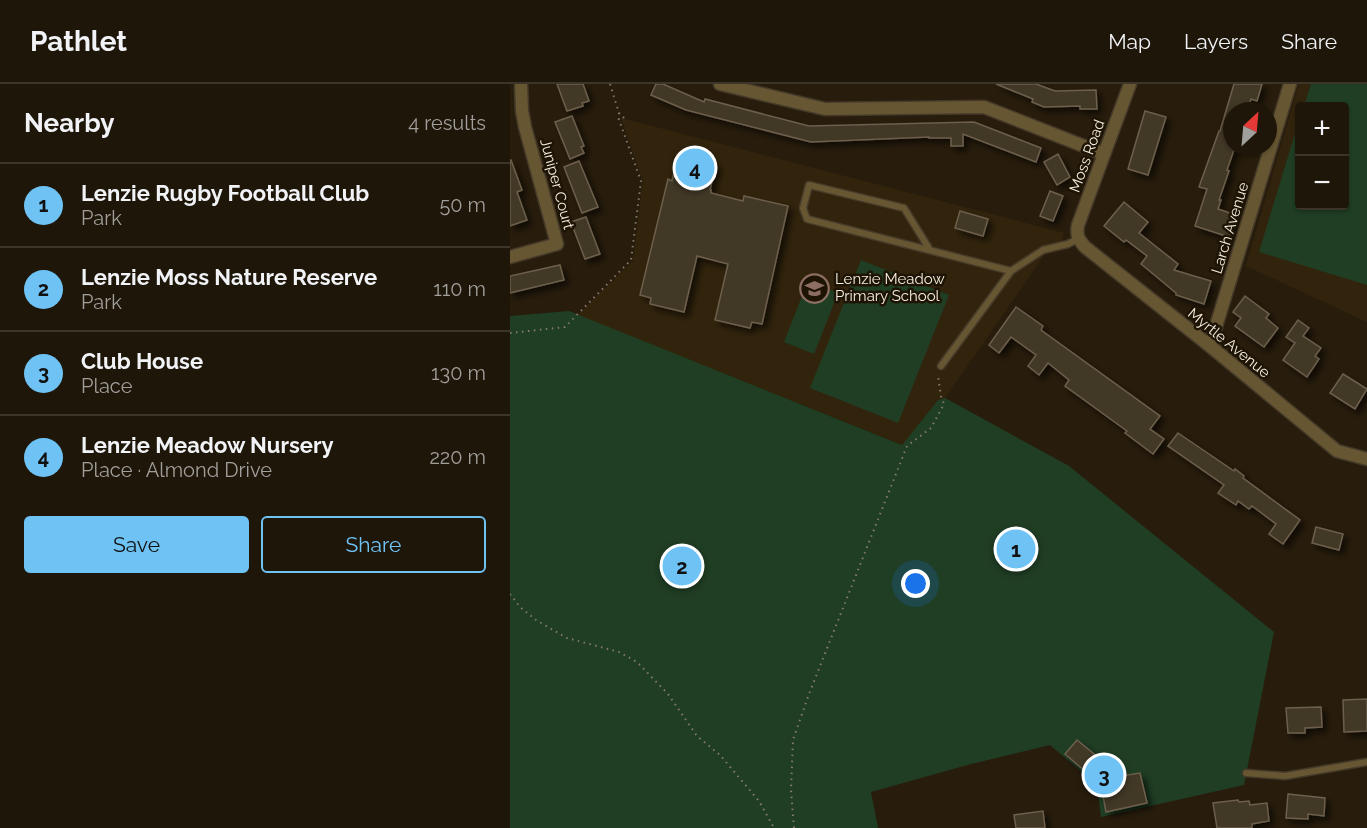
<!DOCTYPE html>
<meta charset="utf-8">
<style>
:root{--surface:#1e1609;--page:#261f12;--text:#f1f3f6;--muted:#a19f9c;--line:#3c352a;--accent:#6fc2f4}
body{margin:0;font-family:Raleway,sans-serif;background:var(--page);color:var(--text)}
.controls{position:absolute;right:18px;top:18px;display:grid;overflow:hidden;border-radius:6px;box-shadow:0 2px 4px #0004}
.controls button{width:54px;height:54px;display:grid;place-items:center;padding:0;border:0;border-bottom:2px solid var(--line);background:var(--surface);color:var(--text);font:30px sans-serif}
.compass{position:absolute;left:713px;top:18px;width:54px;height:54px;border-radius:50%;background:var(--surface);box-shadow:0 2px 4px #0004;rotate:26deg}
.you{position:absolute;left:406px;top:500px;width:21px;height:21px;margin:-15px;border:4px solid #fff;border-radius:50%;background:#1a73e8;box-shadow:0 0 0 9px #1a73e833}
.badge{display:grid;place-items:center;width:39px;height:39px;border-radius:50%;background:var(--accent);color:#111;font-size:20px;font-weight:700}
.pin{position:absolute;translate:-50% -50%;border:3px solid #fff;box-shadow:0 2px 6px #0006}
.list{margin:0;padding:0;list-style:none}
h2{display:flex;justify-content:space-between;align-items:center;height:78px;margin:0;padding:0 24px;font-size:26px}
h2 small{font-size:20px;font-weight:400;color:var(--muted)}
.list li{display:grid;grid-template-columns:39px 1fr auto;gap:18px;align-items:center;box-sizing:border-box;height:84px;padding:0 24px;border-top:2px solid var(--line)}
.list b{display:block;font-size:22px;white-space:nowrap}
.list p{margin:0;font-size:20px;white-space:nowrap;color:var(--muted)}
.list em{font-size:20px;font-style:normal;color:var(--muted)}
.actions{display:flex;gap:12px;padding:18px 24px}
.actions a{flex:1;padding:14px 0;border:2px solid var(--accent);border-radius:6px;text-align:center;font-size:21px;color:var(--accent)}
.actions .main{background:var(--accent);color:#111}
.map{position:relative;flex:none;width:857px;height:744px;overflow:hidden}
header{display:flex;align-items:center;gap:36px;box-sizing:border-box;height:84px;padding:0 30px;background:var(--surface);border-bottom:2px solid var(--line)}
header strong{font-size:28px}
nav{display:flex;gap:33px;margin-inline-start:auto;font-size:21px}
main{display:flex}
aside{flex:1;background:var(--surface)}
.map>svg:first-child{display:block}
</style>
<header>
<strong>Pathlet</strong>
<nav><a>Map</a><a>Layers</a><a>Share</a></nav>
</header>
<main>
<aside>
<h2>Nearby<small>4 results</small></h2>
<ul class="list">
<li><span class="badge">1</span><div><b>Lenzie Rugby Football Club</b><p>Park</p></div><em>50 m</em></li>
<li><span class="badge">2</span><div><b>Lenzie Moss Nature Reserve</b><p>Park</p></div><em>110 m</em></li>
<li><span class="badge">3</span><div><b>Club House</b><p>Place</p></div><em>130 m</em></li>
<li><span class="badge">4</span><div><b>Lenzie Meadow Nursery</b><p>Place · Almond Drive</p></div><em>220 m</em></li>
</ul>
<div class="actions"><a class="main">Save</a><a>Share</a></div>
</aside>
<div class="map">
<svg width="857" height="744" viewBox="0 0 857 744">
<defs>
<filter id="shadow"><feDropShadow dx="4.5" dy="4.5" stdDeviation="3" flood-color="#0009"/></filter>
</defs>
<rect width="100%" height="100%" fill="#281d0c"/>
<g fill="#32240c" fill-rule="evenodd">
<path d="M 789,0 L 857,0 L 857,238 L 736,182 ZM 790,22 L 834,22 L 834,122 L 790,122 Z"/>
<polygon points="111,34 554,149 550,162 542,160 435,314 428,316 393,361 67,231 123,177 133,97"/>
</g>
<g fill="#203e24">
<polygon points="801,0 857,0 857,201 749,168 789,36 790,122 834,122 834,22 794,22"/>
<polygon points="351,176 439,211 388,339 300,304"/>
<polygon points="298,197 328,209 304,270 274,258"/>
<polygon points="59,227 392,361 428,316 435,314 559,382 764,548 734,701 591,733 587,701 540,661 461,680 361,708 368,744 0,744 0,232"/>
</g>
<g fill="#433726" stroke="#6c5f4c" stroke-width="1.5" filter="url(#shadow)">
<polygon points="47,0 73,0 79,17 72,19 73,22 57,27"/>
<polygon points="146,0 153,0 194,18 195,15 299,42 464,38 531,64 526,78 453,50 453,62 441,62 441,54 419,54 419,53 301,58 176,26 141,11"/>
<polygon points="486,0 526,0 545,7 586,6 587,25 570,25 570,22 534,23 522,18 523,15"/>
<polygon points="724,0 752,0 747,17 741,15 737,27 722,27 722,63 725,63 717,86 719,87 709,116 711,116 708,125 726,131 719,153 685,142 697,105 689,103 709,47 710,47"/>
<polygon points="635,27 656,33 638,91 618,85"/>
<polygon points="62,32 74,62 71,63 74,69 60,75 45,38"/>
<polygon points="548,70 560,93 547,101 534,78"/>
<polygon points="168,71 206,80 200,106 201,106 201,109 233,117 234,112 278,122 252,240 242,238 240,244 205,236 218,180 187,172 174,228 140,220 141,214 130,211 158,95 162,97"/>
<polygon points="0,76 1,76 12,106 7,108 17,136 0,142"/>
<polygon points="69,77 88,123 72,129 54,83"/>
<polygon points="540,107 553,112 543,137 530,132"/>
<polygon points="614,118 638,138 629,149 668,180 664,186 701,197 694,220 666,211 666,209 631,180 637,172 616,156 614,158 594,142"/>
<polygon points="450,127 478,135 473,152 445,144"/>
<polygon points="76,133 90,170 75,175 61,138"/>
<polygon points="50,181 54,196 0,209 0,192"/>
<polygon points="735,212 759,230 756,234 768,244 754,263 725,242 731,234 723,228"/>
<polygon points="506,223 533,242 531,246 650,332 640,345 654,355 643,370 615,349 617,347 555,302 559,296 538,279 529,291 518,282 526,271 501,253 489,269 479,261"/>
<polygon points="788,236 799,244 793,252 811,264 805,272 809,275 797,293 773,276 785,259 776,253"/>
<polygon points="833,290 857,305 845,325 820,309"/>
<polygon points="668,349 724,387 725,385 734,392 733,394 790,436 773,460 759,450 766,440 742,422 739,425 728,417 726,421 708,409 714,401 658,362"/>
<polygon points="806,443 833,450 829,466 802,459"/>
<polygon points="857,615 857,647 834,648 833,616"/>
<polygon points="811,623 812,643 795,644 795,649 778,649 776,624"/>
<polygon points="567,656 611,692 630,689 637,719 596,728 591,701 555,670"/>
<polygon points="778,710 815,714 814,732 798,730 798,735 776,734"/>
<polygon points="728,716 729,718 739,717 740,721 757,719 759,737 742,740 742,744 707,744 703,719"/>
<polygon points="533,727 535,744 506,744 504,731"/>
</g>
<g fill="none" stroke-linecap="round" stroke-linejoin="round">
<defs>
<g id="lane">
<polyline points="420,166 394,124 299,101 293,124 297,135 501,187"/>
<polyline points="431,282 501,187 533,166 558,160 568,155"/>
<polyline points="736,689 775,692 857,678"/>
</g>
<g id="street">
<polyline points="210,0 315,25 474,23 594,70"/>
<path d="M 620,0 L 568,141 C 566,151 568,155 575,163 L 700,262 L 827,367 L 857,375"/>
<polyline points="0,173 47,160 15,43 12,27 11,0"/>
<polyline points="700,262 780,0"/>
</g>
</defs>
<use href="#lane" stroke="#453a2a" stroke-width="9"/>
<use href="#street" stroke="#453a2a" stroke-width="15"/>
<g stroke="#847b6c" stroke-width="2" stroke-dasharray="1.5 4.5" stroke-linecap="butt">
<polyline points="100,0 109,29 116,36"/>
<polyline points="0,249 55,243 121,176 131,97 108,33 109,29"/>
<polyline points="0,510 10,523 26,536 57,554 109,568 127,578 158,610 187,652 210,671 249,717 264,744"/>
<polyline points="284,744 281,706 283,656 299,610 397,362 421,344 434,320 431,312 428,292"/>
</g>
<use href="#lane" stroke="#675632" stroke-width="6"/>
<use href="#street" stroke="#675632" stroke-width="12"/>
</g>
<defs>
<symbol id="school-ring" viewBox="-11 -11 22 22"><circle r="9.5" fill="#1e1404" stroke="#8d6e63" stroke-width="1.5"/><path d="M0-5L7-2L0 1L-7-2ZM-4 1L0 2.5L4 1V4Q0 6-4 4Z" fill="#8d6e63"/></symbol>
</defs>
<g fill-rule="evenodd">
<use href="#school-ring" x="288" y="188" width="33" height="33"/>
</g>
<g text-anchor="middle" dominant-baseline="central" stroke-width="5" stroke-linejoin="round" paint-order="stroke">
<g font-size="15" fill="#f4ece1" stroke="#1e1404">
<text transform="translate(577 72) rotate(-70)">Moss Road</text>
<text transform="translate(47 100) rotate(75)">Juniper Court</text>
<text transform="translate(720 144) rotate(-73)">Larch Avenue</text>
<text transform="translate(719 259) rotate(39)">Myrtle Avenue</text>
</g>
<g font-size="15" fill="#f4ece1" stroke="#1e1404" text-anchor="start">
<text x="325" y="195">Lenzie Meadow<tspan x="325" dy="17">Primary School</tspan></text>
</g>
</g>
</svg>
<div class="controls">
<button>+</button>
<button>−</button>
</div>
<svg class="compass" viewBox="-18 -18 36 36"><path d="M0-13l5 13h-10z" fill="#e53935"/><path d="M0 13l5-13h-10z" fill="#a19f9c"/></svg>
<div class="you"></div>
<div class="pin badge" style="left:506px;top:465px">1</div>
<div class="pin badge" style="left:172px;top:482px">2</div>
<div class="pin badge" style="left:594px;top:691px">3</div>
<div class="pin badge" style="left:185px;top:84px">4</div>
</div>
</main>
